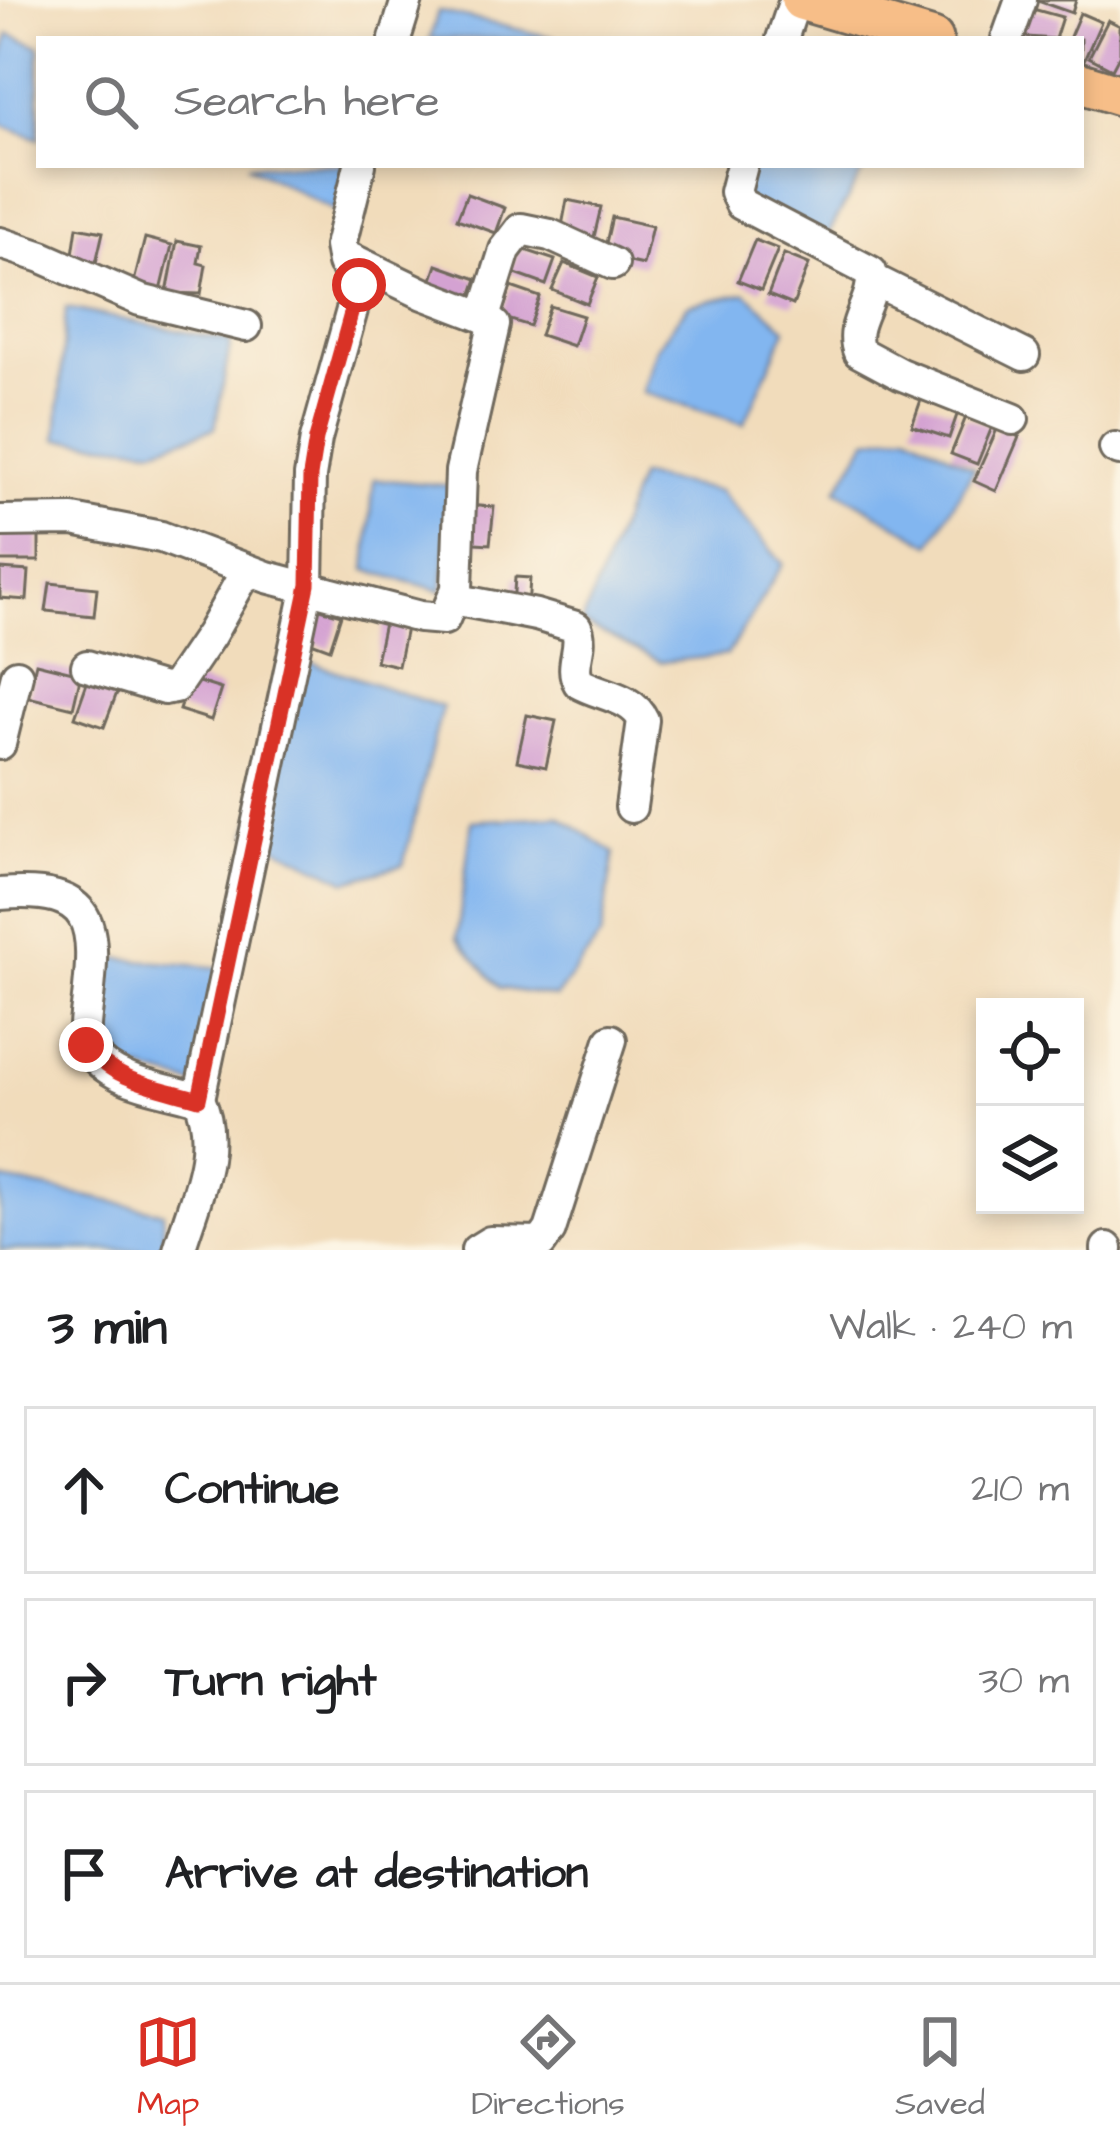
<!DOCTYPE html>
<meta charset="utf-8">
<style>
:root{--surface:#fff;--page:#f6f6f6;--text:#202124;--muted:#757577;--line:#e0e0e0;--accent:#d93025}
body{margin:0;font-family:"Architects Daughter",sans-serif;background:var(--page);color:var(--text)}
.controls{position:absolute;right:36px;bottom:36px;display:grid;overflow:hidden;border-radius:0px;box-shadow:0 6px 18px #0003}
.controls button{width:108px;height:108px;display:grid;place-items:center;padding:0;border:0;border-bottom:3px solid var(--line);background:var(--surface);color:var(--text);font:60px sans-serif}
.stop{position:absolute;width:36px;height:36px;margin:-27px;border:9px solid #d93025;border-radius:50%;background:#fff}
.stop.end{background:#d93025;border-color:#fff;box-shadow:0 3px 12px #0008}
.list{margin:0;padding:0;list-style:none}
h2{display:flex;justify-content:space-between;align-items:center;height:156px;margin:0;padding:0 48px;font-size:51px}
h2 small{font-size:39px;font-weight:400;color:var(--muted)}
.list li{display:grid;grid-template-columns:78px 1fr auto;gap:36px;align-items:center;box-sizing:border-box;height:168px;margin:0 24px 24px;padding:0 24px;border:3px solid var(--line);border-radius:0px}
.list b{display:block;font-size:45px;white-space:nowrap}
.list em{font-size:39px;font-style:normal;color:var(--muted)}
.icon{flex:none;width:66px;height:66px;fill:none;stroke:currentColor;stroke-width:2;stroke-linecap:round;stroke-linejoin:round}
.map{position:relative;flex:none;width:1120px;height:1250px;overflow:hidden}
.search{position:absolute;background:var(--surface);box-shadow:0 6px 18px #0003;left:36px;right:36px;top:36px;height:132px;display:flex;align-items:center;gap:30px;box-sizing:border-box;padding:0 42px;border-radius:0px;color:var(--muted);font-size:45px}
.sheet{height:732px;background:var(--surface)}
nav{display:flex;justify-content:space-around;align-items:center;box-sizing:border-box;height:168px;border-top:3px solid var(--line);background:var(--surface);font-size:33px;color:var(--muted)}
nav a{display:grid;justify-items:center;gap:6px}
nav .on{color:var(--accent)}
.map>svg:first-child{display:block}
</style>
<div class="map">
<svg width="1120" height="1250" viewBox="0 0 1120 1250">
<rect width="100%" height="100%" fill="#fcf5e5"/>
<filter id="ink" filterUnits="userSpaceOnUse"><feTurbulence type="fractalNoise" baseFrequency=".00833" numOctaves="2"/><feDisplacementMap in="SourceGraphic" scale="24" xChannelSelector="R" yChannelSelector="G"/><feConvolveMatrix kernelMatrix="1 2 1 2 8 2 1 2 1" color-interpolation-filters="sRGB"/></filter>
<filter id="wash" filterUnits="userSpaceOnUse"><feTurbulence type="fractalNoise" baseFrequency=".004" numOctaves="4" result="noise"/><feDisplacementMap in="SourceGraphic" scale="48" xChannelSelector="R" yChannelSelector="G"/><feGaussianBlur stdDeviation="2.7" result="paint"/><feColorMatrix in="noise" values="0 0 0 0 0 0 0 0 0 0 0 0 0 0 0 0 0 1.4 0 .05"/><feComposite in="paint" operator="in"/></filter>
<g filter="url(#wash)">
<rect width="100%" height="100%" fill="#f1dcbb"/>
<g fill="#82b6f0" stroke="#56708e" stroke-width="3">
<polygon points="438,11 555,38 555,39 430,39"/>
<polygon points="9,34 39,46 39,139 0,124 0,63"/>
<polygon points="247,165 347,165 337,212"/>
<polygon points="748,165 866,165 824,242 731,217"/>
<polygon points="746,293 786,329 744,424 642,392 656,348 688,305"/>
<polygon points="66,308 231,341 215,428 155,448 57,439"/>
<polygon points="908,432 974,468 931,544 837,490 868,439"/>
<polygon points="639,476 719,491 783,564 727,655 661,662 582,623"/>
<polygon points="374,479 453,486 442,591 366,570"/>
<polygon points="301,659 442,707 403,865 347,881 248,833"/>
<polygon points="559,816 614,853 601,936 556,997 500,988 457,938 472,821"/>
<polygon points="106,957 223,968 199,1086 119,1064 105,1037"/>
<polygon points="0,1179 163,1212 164,1250 0,1250"/>
</g>
<g id="blocks">
<g fill="#d4a2d2">
<polygon points="1035,0 1076,0 1072,13"/>
<polygon points="1022,6 1062,17 1055,39 1013,36"/>
<polygon points="1080,13 1101,22 1081,67 1081,39 1069,39"/>
<polygon points="1108,20 1120,26 1120,54 1112,69 1089,57"/>
<polygon points="467,194 505,208 496,233 457,219"/>
<polygon points="567,200 601,207 594,237 561,231"/>
<polygon points="612,217 652,226 643,265 603,256"/>
<polygon points="77,227 103,232 95,267 72,261"/>
<polygon points="145,238 172,245 160,295 133,286"/>
<polygon points="755,240 778,249 761,290 738,281"/>
<polygon points="177,241 201,246 198,263 206,265 201,294 167,293"/>
<polygon points="519,248 555,260 546,285 510,272"/>
<polygon points="784,254 809,264 793,305 768,295"/>
<polygon points="564,263 598,277 587,304 552,290"/>
<polygon points="437,265 477,279 468,305 428,291"/>
<polygon points="511,287 540,297 530,326 501,317"/>
<polygon points="550,306 583,316 573,346 540,335"/>
<polygon points="921,400 958,412 949,438 912,426"/>
<polygon points="966,417 992,427 977,464 951,454"/>
<polygon points="998,427 1019,437 996,491 974,481"/>
<polygon points="463,505 494,507 490,544 461,542"/>
<rect x="0" y="533" width="39" height="28"/>
<polygon points="0,569 29,571 27,600 0,598"/>
<polygon points="515,577 530,578 528,608 513,607"/>
<polygon points="50,583 97,588 94,616 46,611"/>
<polygon points="310,606 341,615 330,649 303,639"/>
<polygon points="384,623 406,628 398,666 376,661"/>
<polygon points="36,663 81,674 73,708 28,697"/>
<polygon points="189,679 221,689 211,720 179,710"/>
<polygon points="88,680 118,690 104,727 75,717"/>
<polygon points="527,715 556,721 546,767 517,761"/>
</g>
</g>
</g>
<g filter="url(#ink)">
<use href="#blocks" fill-opacity="0" stroke="#70695d" stroke-width="3"/>
<g fill="none" stroke-linecap="round" stroke-linejoin="round">
<defs>
<g id="minor">
<polyline points="395,39 407,0"/>
<polyline points="782,39 795,0"/>
<polyline points="1007,39 1021,0"/>
<path d="M 742,165 L 735,192 L 741,204 L 871,272 C 877,301 847,323 859,352 L 900,374 L 1013,419"/>
<polyline points="0,243 42,257 140,300 246,326"/>
<polyline points="874,280 1024,355"/>
<polyline points="484,317 505,250 521,229 550,235 613,264"/>
<polyline points="1115,448 1120,450"/>
<polyline points="0,521 73,520 161,537 267,577 420,617 444,619 457,589 461,471 494,325 484,317 424,294 345,256"/>
<path d="M 453,599 L 536,615 L 576,627 C 585,646 568,665 579,683 C 600,695 633,697 643,720 L 631,807"/>
<polyline points="87,666 164,689 175,687 211,634 247,570"/>
<polyline points="0,744 17,675"/>
<path d="M 0,894 C 96,886 97,924 87,1007 C 85,1022 82,1039 91,1052 C 114,1084 164,1088 199,1099 C 222,1147 193,1202 179,1250"/>
<polyline points="199,1099 308,585 310,476 316,439 359,285 358,277 343,263 340,246 360,165"/>
<polyline points="477,1250 490,1242 541,1243 550,1230 611,1040"/>
<polyline points="1107,1250 1107,1248"/>
</g>
<g id="major">
<polyline points="801,0 933,39"/>
<polyline points="1081,83 1120,95"/>
</g>
</defs>
<use href="#minor" stroke="#70695d" stroke-width="36"/>
<use href="#major" stroke="#70695d" stroke-width="45"/>
<use href="#minor" stroke="#fff" stroke-width="30"/>
<use href="#major" stroke="#f7be88" stroke-width="39"/>
</g>
</g>
<g fill="none" stroke-linecap="round" stroke-linejoin="round" filter="url(#ink)">
<path stroke="#d93025" stroke-width="15" d="M 86,1045 C 112,1082 159,1087 199,1099 L 308,585 L 310,476 L 316,439 L 359,285"/>
</g>
</svg>
<div class="controls">
<button><svg class="icon" aria-label="locate" viewBox="0 0 24 24"><circle cx="12" cy="12" r="6"/><path d="M12 2v4M12 18v4M2 12h4M18 12h4"/></svg></button>
<button><svg class="icon" aria-label="layers" viewBox="0 0 24 24"><path d="M12 4l9 5-9 5-9-5zM3 14l9 5 9-5"/></svg></button>
</div>
<div class="stop" style="left:359px;top:285px"></div>
<div class="stop end" style="left:86px;top:1045px"></div>
<div class="search"><svg class="icon" aria-label="search" viewBox="0 0 24 24"><circle cx="10" cy="10" r="6"/><path d="M15 15l6 6"/></svg>Search here</div>
</div>
<section class="sheet">
<h2>3 min<small>Walk · 240 m</small></h2>
<ul class="list">
<li><svg class="icon" aria-label="ahead" viewBox="0 0 24 24"><path d="M12 20V5M6 11l6-6 6 6"/></svg><div><b>Continue</b></div><em>210 m</em></li>
<li><svg class="icon" aria-label="right" viewBox="0 0 24 24"><path d="M7 20v-9h11M14 6l5 5-5 5"/></svg><div><b>Turn right</b></div><em>30 m</em></li>
<li><svg class="icon" aria-label="arrive" viewBox="0 0 24 24"><path d="M6 21V4h12l-3 4 3 4H6"/></svg><div><b>Arrive at destination</b></div></li>
</ul>
</section>
<nav>
<a class="on"><svg class="icon" aria-label="map" viewBox="0 0 24 24"><path d="M3 6l6-2 6 2 6-2v14l-6 2-6-2-6 2zM9 4v14M15 6v14"/></svg>Map</a>
<a><svg class="icon" aria-label="directions" viewBox="0 0 24 24"><path d="M12 3l9 9-9 9-9-9zM9 14v-3h6M13 9l2 2-2 2"/></svg>Directions</a>
<a><svg class="icon" aria-label="saved" viewBox="0 0 24 24"><path d="M7 4h10v16l-5-4-5 4z"/></svg>Saved</a>
</nav>
